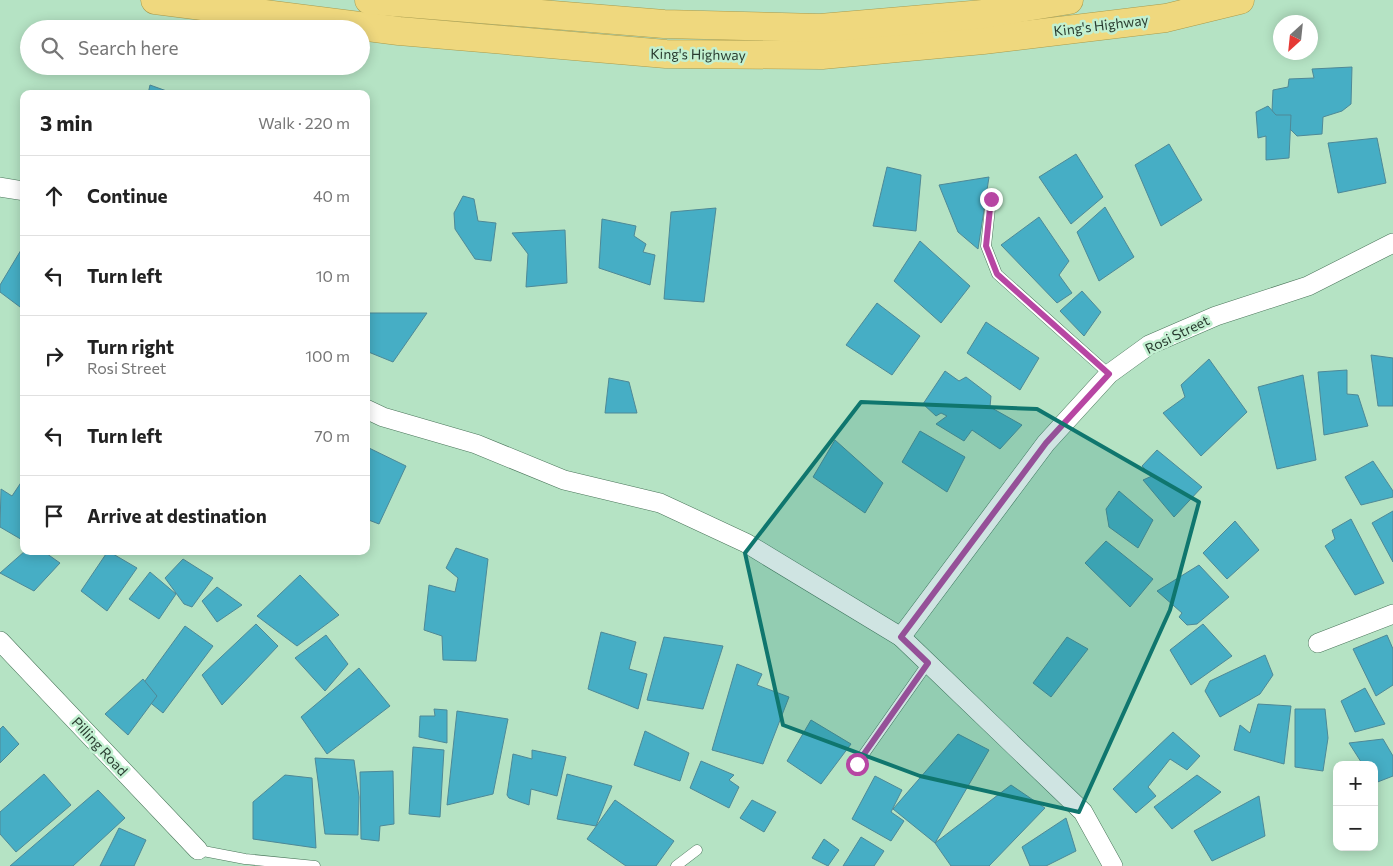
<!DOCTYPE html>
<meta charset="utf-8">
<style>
:root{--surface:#fff;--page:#f6f6f6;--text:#222;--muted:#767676;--line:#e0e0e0}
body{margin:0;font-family:Commissioner,sans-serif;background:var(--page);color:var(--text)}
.controls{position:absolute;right:15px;bottom:15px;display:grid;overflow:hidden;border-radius:10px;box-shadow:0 2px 12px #0003}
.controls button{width:45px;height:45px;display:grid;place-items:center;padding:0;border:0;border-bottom:1px solid var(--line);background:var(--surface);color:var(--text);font:25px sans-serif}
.compass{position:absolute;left:1273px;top:15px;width:45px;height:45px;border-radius:50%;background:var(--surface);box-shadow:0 2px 12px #0003;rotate:207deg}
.stop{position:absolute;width:15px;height:15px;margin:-11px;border:4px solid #b746a3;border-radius:50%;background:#fff}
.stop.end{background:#b746a3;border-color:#fff;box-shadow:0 1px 5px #0008}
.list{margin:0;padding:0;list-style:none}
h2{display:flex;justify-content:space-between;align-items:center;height:65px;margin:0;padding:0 20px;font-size:21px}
h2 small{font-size:16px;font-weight:400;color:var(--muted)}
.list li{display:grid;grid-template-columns:32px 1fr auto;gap:15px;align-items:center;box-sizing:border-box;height:80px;padding:0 20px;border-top:1px solid var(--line)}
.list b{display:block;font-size:19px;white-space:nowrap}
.list p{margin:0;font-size:16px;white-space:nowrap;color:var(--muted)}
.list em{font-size:16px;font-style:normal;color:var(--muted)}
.icon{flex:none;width:28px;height:28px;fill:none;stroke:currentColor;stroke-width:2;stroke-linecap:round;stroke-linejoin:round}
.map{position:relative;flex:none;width:1393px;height:866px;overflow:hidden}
.search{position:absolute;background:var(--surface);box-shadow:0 2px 12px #0003;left:20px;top:20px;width:350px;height:55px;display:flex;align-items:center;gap:12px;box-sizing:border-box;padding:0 18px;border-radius:28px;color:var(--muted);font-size:19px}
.panel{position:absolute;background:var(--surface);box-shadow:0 2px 12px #0003;left:20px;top:90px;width:350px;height:465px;border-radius:10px}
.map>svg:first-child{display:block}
</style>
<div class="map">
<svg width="1393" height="866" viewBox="0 0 1393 866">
<rect width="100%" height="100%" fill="#b5e3c4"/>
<g fill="#46aec5" stroke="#4e8997">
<polygon points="1352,67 1351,104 1342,111 1323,117 1322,134 1297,136 1272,111 1273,90 1288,87 1289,79 1314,78 1312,69"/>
<polygon points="150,85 175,94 148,94"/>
<polygon points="1268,106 1276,115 1291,115 1289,158 1266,160 1266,136 1258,138 1256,112"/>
<polygon points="1377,138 1386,183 1338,193 1328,143"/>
<polygon points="1169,144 1202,200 1161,226 1135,165"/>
<polygon points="1076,154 1103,197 1071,224 1039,177"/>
<polygon points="887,167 921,175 916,231 873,226"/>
<polygon points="989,177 978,249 958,232 939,185"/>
<polygon points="463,196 474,199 478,221 496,223 491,261 475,259 455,229 454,213"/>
<polygon points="1105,207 1134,257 1099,281 1077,232"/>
<polygon points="716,208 704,302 664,299 671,212"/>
<polygon points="1039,217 1069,261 1059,275 1072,293 1057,303 1001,245"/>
<polygon points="602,219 636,226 634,236 646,244 643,252 655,255 650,285 599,268"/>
<polygon points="565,230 567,283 526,287 528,254 512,233"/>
<polygon points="920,241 970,286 941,323 894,281"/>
<polygon points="24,245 24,310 0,292 0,285"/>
<polygon points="1082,291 1101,312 1084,336 1060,311"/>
<polygon points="877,303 920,336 892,375 846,345"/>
<polygon points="366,313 427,313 393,362 366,351"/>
<polygon points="986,322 1039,358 1020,390 967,353"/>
<polygon points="1371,355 1393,358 1393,406 1378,406"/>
<polygon points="1209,359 1247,412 1201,456 1163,413 1185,397 1181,385"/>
<polygon points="1347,370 1347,394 1358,395 1368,426 1324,435 1318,372"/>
<polygon points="945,371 959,381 966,377 991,396 990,407 1022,425 1000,449 972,430 964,441 936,424 947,416 941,413 936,416 923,404"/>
<polygon points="1303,375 1316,460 1277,469 1258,387"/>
<polygon points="609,378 629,382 637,413 605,413"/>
<polygon points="920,431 965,457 947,492 902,462"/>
<polygon points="835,440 883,483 865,513 813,477"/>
<polygon points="369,448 406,466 379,524 366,519 366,455"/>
<polygon points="1157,450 1202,487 1174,517 1143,480 1152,476 1142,466"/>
<polygon points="1373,461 1393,491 1393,497 1361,505 1345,477"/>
<polygon points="24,478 24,541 0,527 1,489 12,496"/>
<polygon points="1119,491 1153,520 1138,548 1109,527 1106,509"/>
<polygon points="1393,511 1393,562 1372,523"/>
<polygon points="1351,519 1384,583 1355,595 1325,546 1335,539 1332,530"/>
<polygon points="1235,521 1259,550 1227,579 1203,553"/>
<polygon points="1106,541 1153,579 1130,607 1085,563"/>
<polygon points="456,548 488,559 476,661 443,660 442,636 424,630 429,585 455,592 458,578 446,568"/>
<polygon points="25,551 43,551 60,563 34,591 0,573"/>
<polygon points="108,551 137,568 107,611 81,591"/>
<polygon points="183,559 213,578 192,607 184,604 165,578"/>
<polygon points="1199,565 1229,597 1197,624 1187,625 1179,617 1182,613 1157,591"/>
<polygon points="150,572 176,594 159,619 129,599"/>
<polygon points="300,575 339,615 297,646 257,616"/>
<polygon points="217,587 242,605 217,622 202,601"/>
<polygon points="256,624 278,646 222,705 202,675"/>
<polygon points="1203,624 1232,656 1191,685 1170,650"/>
<polygon points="185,626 213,646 163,713 137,692"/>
<polygon points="601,632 636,642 629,669 647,674 638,709 588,689"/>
<polygon points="326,635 348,664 325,691 295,658"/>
<polygon points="1387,635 1393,649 1393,685 1376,696 1353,649"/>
<polygon points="664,637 723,646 703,709 647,700"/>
<polygon points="1067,637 1088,649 1051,697 1033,683"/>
<polygon points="1265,655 1273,675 1260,694 1220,717 1205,691 1210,681"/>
<polygon points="737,664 762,674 757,685 789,697 763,764 712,750"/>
<polygon points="359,668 390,706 327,754 301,717"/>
<polygon points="143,679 157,696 128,735 105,714"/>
<polygon points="1365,688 1385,724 1355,732 1341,701"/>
<polygon points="1258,704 1291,706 1284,764 1234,750 1240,725 1250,733"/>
<polygon points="434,709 447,710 447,743 419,737 420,716 435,716"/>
<polygon points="1295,709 1325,709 1328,738 1323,771 1295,767"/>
<polygon points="457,711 508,719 493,794 447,805"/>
<polygon points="811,720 851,744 821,784 787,761"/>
<polygon points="3,726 19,744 0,763 0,729"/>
<polygon points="645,731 689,753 680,781 634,765"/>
<polygon points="1173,732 1200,756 1187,770 1170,759 1148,787 1156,796 1136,813 1113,789"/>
<polygon points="958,734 989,750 935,843 893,809"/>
<polygon points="1383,739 1393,756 1393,776 1375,783 1374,765 1363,765 1349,743"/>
<polygon points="413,747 444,750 440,817 409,814"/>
<polygon points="532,750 566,757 557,796 531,789 529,805 509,798 507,795 513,754 532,759"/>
<polygon points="315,758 354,760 359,797 358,835 325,834"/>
<polygon points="701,761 734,775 729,780 739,787 729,808 690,788"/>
<polygon points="393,771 394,824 380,826 379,841 361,839 360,772"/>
<polygon points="44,774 71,805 16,852 0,834 0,812"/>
<polygon points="567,774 612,786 596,826 557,819"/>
<polygon points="285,775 312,778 316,848 253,839 253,802"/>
<polygon points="1197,775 1221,792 1172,829 1154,807"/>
<polygon points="875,776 902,790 891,812 904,821 891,841 852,819"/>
<polygon points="1011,785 1045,808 989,866 951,866 935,843"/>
<polygon points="98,790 125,818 73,866 10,866"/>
<polygon points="1259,796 1265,836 1212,861 1194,831"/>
<polygon points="615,800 674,841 656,866 626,866 587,839"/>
<polygon points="752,800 776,812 764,832 740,818"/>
<polygon points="1066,818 1076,851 1046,866 1030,866 1022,847"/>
<polygon points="119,828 146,840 134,866 100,866"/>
<polygon points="861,837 884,851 874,866 843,866"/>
<polygon points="824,839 839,850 828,866 812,858"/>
</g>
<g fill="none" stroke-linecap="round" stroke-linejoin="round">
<defs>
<g id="service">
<polyline points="991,199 986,246 997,274 1109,374"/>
<polyline points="857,764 928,663"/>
<polyline points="198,850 245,859 315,866"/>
<polyline points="676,866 697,850"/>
</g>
<g id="minor">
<polyline points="0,187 24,191"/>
<polyline points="366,409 383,417 476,444 564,480 660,503 746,543 901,637 1083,812 1113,866"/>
<polyline points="901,637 1046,443 1109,374 1149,345 1216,316 1308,286 1393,243"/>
<polyline points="0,641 198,850"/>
<polyline points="1318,643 1393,614"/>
</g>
<g id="trunk">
<polyline points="155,0 399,31 666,54 822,55 983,40 1166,18 1240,0"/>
<polyline points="369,0 664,24 820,28 983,14 1069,0"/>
</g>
</defs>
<use href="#service" stroke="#4a755a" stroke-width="11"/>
<use href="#minor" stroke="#4a755a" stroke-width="20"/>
<use href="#trunk" stroke="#a79b4e" stroke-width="29"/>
<use href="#service" stroke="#fff" stroke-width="10"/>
<use href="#minor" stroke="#fff" stroke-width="19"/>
<use href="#trunk" stroke="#efd87e" stroke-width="28"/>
</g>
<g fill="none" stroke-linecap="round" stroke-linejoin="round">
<polyline stroke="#b746a3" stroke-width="6" points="857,764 928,663 901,637 1046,443 1109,374 997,274 986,246 991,199"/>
</g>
<path fill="#0f766e" fill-opacity="0.2" stroke="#0f766e" stroke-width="4" stroke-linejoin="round" d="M 861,402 L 1037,409 L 1199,502 L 1170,610 L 1079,812 L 920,776 L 783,725 L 745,553 Z"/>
<g text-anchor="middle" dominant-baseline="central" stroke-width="5" stroke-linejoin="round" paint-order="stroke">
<g font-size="14" fill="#2a3d31" stroke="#c2f0d1">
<text transform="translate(1101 25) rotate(-7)">King's Highway</text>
<text transform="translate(698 54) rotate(1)">King's Highway</text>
<text transform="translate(1177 334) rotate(-26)">Rosi Street</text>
<text transform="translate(100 746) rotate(47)">Pilling Road</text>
</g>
</g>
</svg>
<div class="controls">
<button>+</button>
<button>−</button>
</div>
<svg class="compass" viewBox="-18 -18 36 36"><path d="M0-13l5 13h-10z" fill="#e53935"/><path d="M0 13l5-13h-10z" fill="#767676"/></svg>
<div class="stop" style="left:857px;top:764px"></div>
<div class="stop end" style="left:991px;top:199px"></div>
<div class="search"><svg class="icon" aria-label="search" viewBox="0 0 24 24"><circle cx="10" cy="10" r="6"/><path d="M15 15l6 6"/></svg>Search here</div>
<section class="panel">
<h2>3 min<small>Walk · 220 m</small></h2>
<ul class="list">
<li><svg class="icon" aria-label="ahead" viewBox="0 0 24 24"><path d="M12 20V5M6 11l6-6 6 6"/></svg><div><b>Continue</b></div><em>40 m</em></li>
<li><svg class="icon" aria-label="left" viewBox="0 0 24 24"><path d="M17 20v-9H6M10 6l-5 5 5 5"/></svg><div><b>Turn left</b></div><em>10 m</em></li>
<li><svg class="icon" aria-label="right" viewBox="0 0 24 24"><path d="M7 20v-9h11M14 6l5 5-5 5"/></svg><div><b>Turn right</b><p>Rosi Street</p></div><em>100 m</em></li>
<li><svg class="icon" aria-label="left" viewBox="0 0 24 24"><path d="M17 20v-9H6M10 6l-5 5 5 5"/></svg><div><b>Turn left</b></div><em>70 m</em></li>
<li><svg class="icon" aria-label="arrive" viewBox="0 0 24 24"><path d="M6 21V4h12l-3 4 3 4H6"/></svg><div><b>Arrive at destination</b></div></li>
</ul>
</section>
</div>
